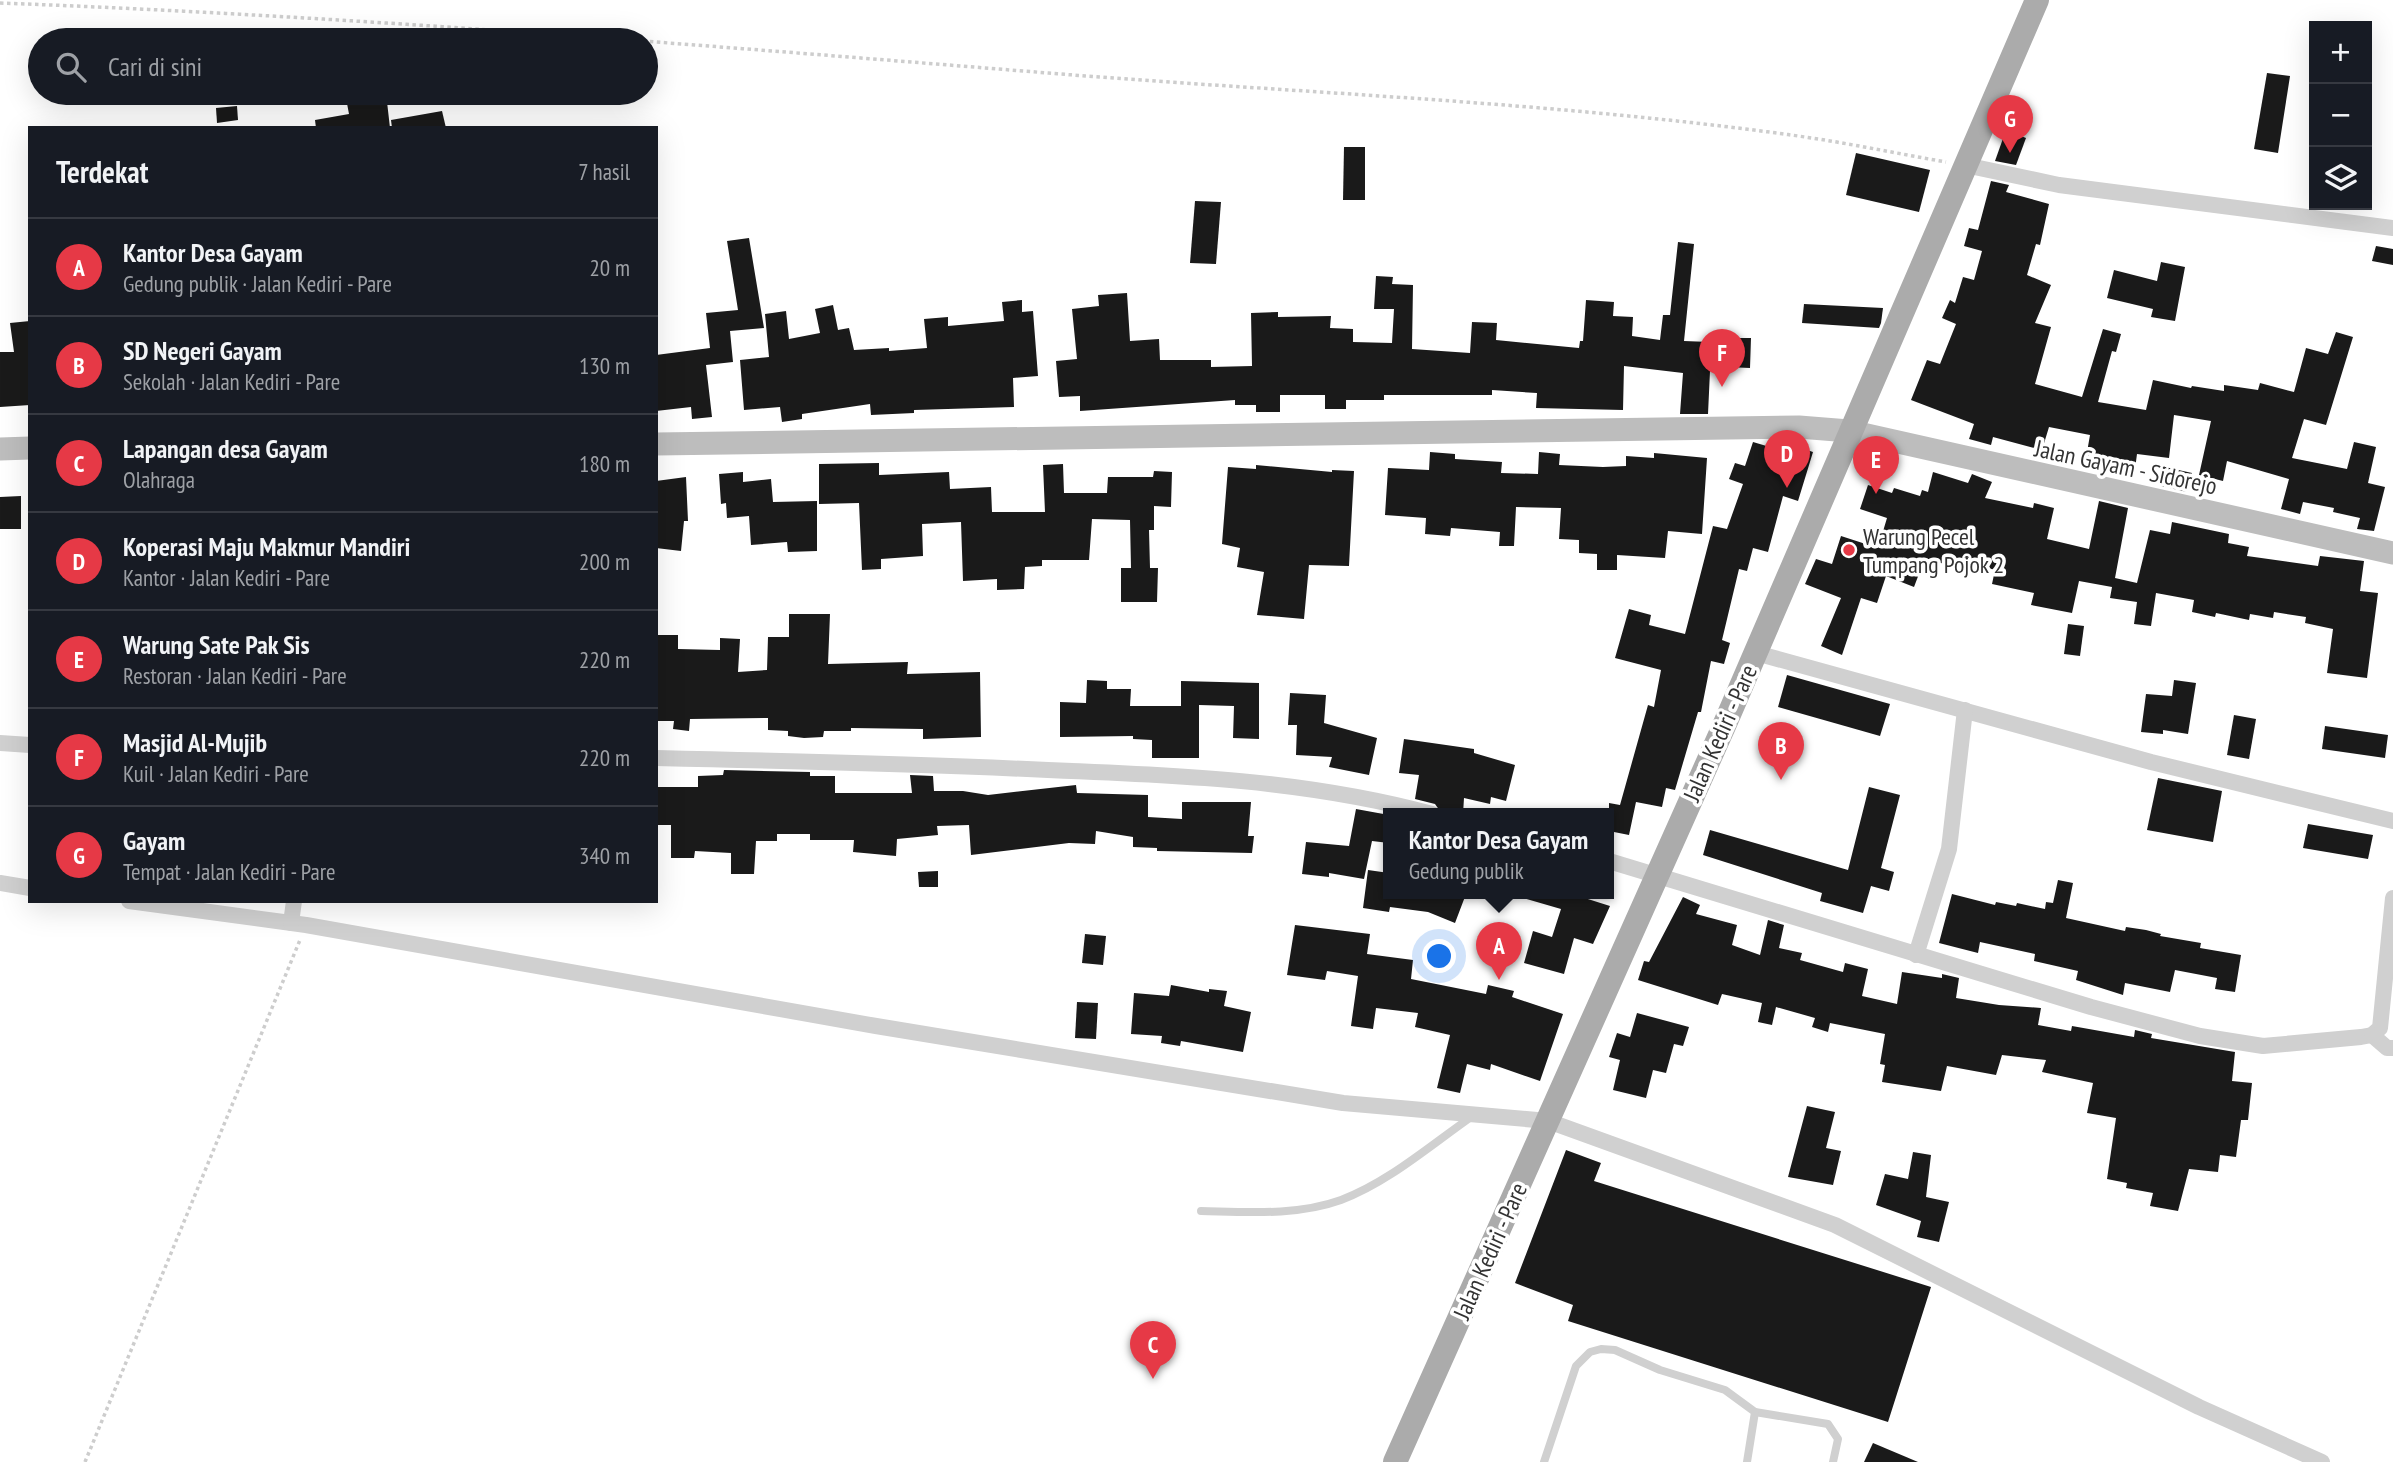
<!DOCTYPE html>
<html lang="id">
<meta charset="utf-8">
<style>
:root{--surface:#171b24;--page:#242831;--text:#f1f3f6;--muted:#9ea1a6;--line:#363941;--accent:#e63946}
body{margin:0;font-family:"PT Sans Narrow",sans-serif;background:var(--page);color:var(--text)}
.controls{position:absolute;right:21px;top:21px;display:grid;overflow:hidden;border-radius:0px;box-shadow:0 7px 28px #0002}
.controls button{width:63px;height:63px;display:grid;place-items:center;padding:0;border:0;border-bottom:2px solid var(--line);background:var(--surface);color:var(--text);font:35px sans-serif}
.you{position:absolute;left:1440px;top:957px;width:24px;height:24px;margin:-18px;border:5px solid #fff;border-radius:50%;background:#1a73e8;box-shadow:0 0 0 10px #1a73e833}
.badge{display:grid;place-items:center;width:46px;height:46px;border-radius:50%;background:var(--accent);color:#fff;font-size:23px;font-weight:700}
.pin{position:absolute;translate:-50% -58px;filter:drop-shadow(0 2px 4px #0008)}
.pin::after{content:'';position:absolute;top:37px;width:24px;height:21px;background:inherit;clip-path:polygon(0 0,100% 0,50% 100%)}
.popup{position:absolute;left:1383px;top:808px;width:231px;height:91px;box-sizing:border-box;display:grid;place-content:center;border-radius:0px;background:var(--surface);filter:drop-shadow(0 2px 5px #0005);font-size:23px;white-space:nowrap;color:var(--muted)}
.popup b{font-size:26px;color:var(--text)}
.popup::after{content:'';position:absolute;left:50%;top:100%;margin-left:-14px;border:14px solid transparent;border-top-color:var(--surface)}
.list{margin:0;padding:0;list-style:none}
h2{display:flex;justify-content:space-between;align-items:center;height:91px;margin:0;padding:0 28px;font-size:30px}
h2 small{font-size:23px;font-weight:400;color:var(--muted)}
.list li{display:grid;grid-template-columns:46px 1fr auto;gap:21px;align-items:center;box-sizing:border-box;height:98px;padding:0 28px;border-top:2px solid var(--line)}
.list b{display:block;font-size:26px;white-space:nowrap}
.list p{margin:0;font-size:23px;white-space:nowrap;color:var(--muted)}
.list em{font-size:23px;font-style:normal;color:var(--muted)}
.icon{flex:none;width:38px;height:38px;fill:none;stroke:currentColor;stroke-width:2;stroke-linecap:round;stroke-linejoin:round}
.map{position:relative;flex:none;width:2393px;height:1462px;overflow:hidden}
.search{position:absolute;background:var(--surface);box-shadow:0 7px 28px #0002;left:28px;top:28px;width:630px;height:77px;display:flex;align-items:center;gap:18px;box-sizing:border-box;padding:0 24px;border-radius:38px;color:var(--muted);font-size:26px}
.panel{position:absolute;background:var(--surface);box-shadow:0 7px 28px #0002;left:28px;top:126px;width:630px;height:777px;border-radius:0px}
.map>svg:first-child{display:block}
</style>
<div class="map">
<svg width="2393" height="1462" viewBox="0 0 2393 1462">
<rect width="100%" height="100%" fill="#fff"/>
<g fill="#1a1a1a">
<polygon points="2267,73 2290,76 2278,153 2254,149"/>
<polygon points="345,93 386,93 390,128 316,128 315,120 349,114"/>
<polygon points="237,106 238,120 217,123 216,108"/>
<polygon points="442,111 446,128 392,128 391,120"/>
<polygon points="2006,130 2026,138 2016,165 1995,161"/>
<polygon points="1344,147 1365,147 1365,200 1343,200"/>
<polygon points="1856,153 1930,170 1919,212 1846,195"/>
<polygon points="1991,181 2009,185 2006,192 2049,204 2040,245 2036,244 2027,275 2051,285 2035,323 2051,327 2035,384 2082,397 2103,329 2121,334 2116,352 2112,351 2098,402 2146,410 2153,380 2191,388 2192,386 2224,391 2224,385 2258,390 2260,383 2294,392 2306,348 2328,354 2336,332 2353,337 2326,425 2304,419 2292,458 2347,469 2354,442 2376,447 2368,483 2385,487 2374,531 2357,529 2360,518 2333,512 2334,508 2303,502 2300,514 2281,509 2289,479 2227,461 2223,481 2199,475 2211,421 2174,415 2169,458 2137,454 2135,469 2086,458 2090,435 2049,427 2042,450 1993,437 1991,445 1969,439 1974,424 1911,400 1927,360 1940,364 1956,324 1942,318 1950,300 1955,303 1963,277 1974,280 1982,251 1964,246 1969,228 1978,230"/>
<polygon points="1195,201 1221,202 1216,264 1190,263"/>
<polygon points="749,238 764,328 730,331 733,362 706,365 712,417 692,419 691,407 656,411 656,355 710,348 706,313 738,310 727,241"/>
<polygon points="1678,242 1694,244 1684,341 1735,343 1735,338 1751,338 1750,368 1727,367 1727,372 1710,371 1708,414 1680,414 1683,373 1624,366 1623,410 1536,408 1537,393 1492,390 1492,395 1384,395 1384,400 1346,400 1346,409 1325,409 1325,395 1280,395 1280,412 1256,412 1256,405 1235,405 1235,400 1080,411 1080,396 1059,397 1056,361 1077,359 1072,309 1099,306 1098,295 1127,293 1130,341 1159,339 1160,360 1211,360 1211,367 1252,366 1251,313 1278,312 1278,317 1331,316 1330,328 1353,329 1353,342 1392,343 1394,309 1374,309 1376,276 1393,277 1392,284 1413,285 1412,349 1470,353 1472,322 1497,323 1496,340 1579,348 1580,341 1583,341 1586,300 1614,302 1613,316 1633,317 1632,336 1660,340 1663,315 1670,315"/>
<polygon points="2376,246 2393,249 2393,265 2372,261"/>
<polygon points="2161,262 2185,267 2175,321 2151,317 2153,309 2107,298 2114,270 2157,281"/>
<polygon points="1022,300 1022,312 1033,311 1038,376 1013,378 1014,407 914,410 914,413 871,415 870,404 802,414 802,419 782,422 780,407 744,410 740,360 769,357 765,314 786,311 789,339 820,333 815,309 833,305 838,330 849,328 854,350 889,348 889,351 927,348 924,319 948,317 948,326 1004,321 1002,302"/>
<polygon points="1804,304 1883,308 1881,323 1879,328 1802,323"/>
<polygon points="30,321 30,405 0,407 0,352 14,352 10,323"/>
<polygon points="1753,442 1790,453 1792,445 1813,452 1798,501 1783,496 1768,552 1753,548 1747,571 1739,569 1722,640 1730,643 1724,664 1711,661 1701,712 1698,712 1675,790 1666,788 1662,807 1636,802 1629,835 1609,831 1609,803 1620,805 1648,705 1654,707 1661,670 1615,658 1629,609 1651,615 1649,625 1685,634 1713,526 1727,529 1743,484 1729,479 1735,463 1745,466"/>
<polygon points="1430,452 1455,454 1455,459 1502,462 1501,473 1538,474 1539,452 1560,454 1559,465 1603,467 1626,466 1626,456 1654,458 1654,453 1707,458 1702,534 1668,531 1665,558 1617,555 1617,570 1597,570 1597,554 1579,553 1579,540 1559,539 1561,508 1516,507 1514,546 1499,546 1500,532 1451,528 1450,536 1425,534 1426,518 1385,515 1388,468 1429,470"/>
<polygon points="879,463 879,475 949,472 950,489 991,487 992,512 1045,512 1043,465 1063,464 1064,493 1107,493 1108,477 1153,477 1154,471 1172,472 1171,507 1154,506 1154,530 1149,530 1150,568 1158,568 1157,602 1121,602 1121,568 1131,568 1130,520 1092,519 1089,560 1042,560 1042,566 1025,567 1024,589 997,590 997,579 963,581 961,522 922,524 923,556 881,559 881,569 862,570 859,503 819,504 819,464"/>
<polygon points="1256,465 1332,472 1332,470 1354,471 1349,566 1309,565 1304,619 1257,615 1264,572 1237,567 1240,548 1222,544 1228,467 1256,469"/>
<polygon points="2165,467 2192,473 2187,492 2161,486"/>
<polygon points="743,472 743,482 771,479 773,502 817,501 817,551 788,552 787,542 751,545 749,516 727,518 726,503 721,504 719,474"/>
<polygon points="1933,472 1968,483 1972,474 1992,482 1985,498 2033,508 2034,503 2054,508 2047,539 2089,549 2099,501 2128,508 2115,578 2137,583 2150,530 2170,534 2172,522 2229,534 2228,543 2249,547 2247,556 2318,566 2320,556 2364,561 2360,591 2378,593 2367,678 2327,673 2333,629 2305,623 2306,617 2274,612 2273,618 2250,614 2249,620 2216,613 2215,617 2192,612 2194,600 2156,593 2151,626 2134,624 2137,602 2110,598 2112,587 2079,581 2072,613 2031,605 2034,593 1992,584 1995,570 1960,560 1957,568 1925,558 1914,587 1886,576 1877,603 1861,598 1842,655 1821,646 1841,598 1805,584 1816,559 1832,564 1841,536 1878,548 1887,518 1860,509 1868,485 1892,493 1894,488 1920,496 1922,490 1928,492"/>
<polygon points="686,477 688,521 684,521 681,551 656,548 656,481"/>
<polygon points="21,496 21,529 0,529 0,497"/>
<polygon points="789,614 830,614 828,664 908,662 907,674 980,672 981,737 923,739 923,729 851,728 851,731 824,731 823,737 804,738 788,736 788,731 768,730 768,718 690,719 689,731 673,729 674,721 656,721 656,635 678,635 678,649 720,650 720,638 740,639 738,672 767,670 768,637 789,637"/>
<polygon points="2068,624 2084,626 2080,656 2064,654"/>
<polygon points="1787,675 1890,704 1880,736 1778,707"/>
<polygon points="1087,680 1107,681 1107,689 1131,689 1130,706 1181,706 1181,681 1259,683 1259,739 1233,738 1234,706 1199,705 1199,758 1152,758 1152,740 1133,739 1133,736 1060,737 1060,702 1086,703"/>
<polygon points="2174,680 2196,683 2188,734 2163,730 2163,734 2141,732 2146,694 2172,696"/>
<polygon points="1290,693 1326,695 1324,723 1377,738 1369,775 1329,767 1332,757 1296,755 1297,725 1288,725"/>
<polygon points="2234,715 2256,719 2249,759 2227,755"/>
<polygon points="2325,726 2388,735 2385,758 2322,749"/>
<polygon points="1404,739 1474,749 1474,753 1515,765 1506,801 1491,797 1490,804 1464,798 1463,814 1442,814 1435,804 1415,799 1419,775 1399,773"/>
<polygon points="724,770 810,772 810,776 835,776 835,793 912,793 910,775 933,776 934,791 963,791 988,795 1076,785 1077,793 1148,795 1148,817 1182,819 1182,802 1251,802 1248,836 1254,836 1252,853 1157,851 1157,848 1133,847 1133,837 1096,831 1095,844 1069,843 971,855 969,825 937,826 938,835 897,839 896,856 853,852 854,840 810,840 810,834 777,834 777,841 756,841 754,874 731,874 731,853 695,851 694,858 671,858 671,825 656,825 656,787 698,787 698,776 723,775"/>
<polygon points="2158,778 2222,791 2213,842 2147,830"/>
<polygon points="1869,787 1900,795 1881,868 1894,872 1889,891 1871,886 1863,913 1820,901 1822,893 1703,855 1710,830 1848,870"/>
<polygon points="1356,809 1389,815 1389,843 1372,841 1364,879 1329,873 1329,877 1302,874 1306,842 1349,846"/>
<polygon points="2308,824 2373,835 2368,859 2303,848"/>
<polygon points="1368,870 1389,873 1389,894 1466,894 1455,923 1428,912 1390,907 1389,912 1363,908"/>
<polygon points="938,871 938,887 919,887 918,872"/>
<polygon points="2058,880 2073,883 2066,918 2125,931 2126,927 2146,930 2161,934 2160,936 2201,943 2200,948 2241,955 2235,992 2215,989 2217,978 2175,970 2170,992 2125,983 2123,995 2076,980 2078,971 2034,961 2035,954 1980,942 1978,953 1939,943 1952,894 1995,905 1996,902 2016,906 2017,903 2045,909 2046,902 2053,903"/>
<polygon points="1524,894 1572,894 1610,906 1593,944 1574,938 1564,974 1524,963 1533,931 1552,937 1561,909 1523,898"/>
<polygon points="1683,897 1700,905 1696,914 1737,925 1732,945 1760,955 1768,920 1784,925 1779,948 1802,953 1800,960 1843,972 1845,963 1868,969 1862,996 1897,1004 1902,972 1942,978 1942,974 1959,978 1956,998 1999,1005 2041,1008 2038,1025 2071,1031 2072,1026 2134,1037 2135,1030 2152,1034 2151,1038 2235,1052 2232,1081 2252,1083 2248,1120 2241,1120 2236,1157 2220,1155 2218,1172 2189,1169 2178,1211 2150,1206 2153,1193 2126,1188 2127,1183 2107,1179 2116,1118 2087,1113 2093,1083 2042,1072 2046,1060 2002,1055 1996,1075 1947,1066 1941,1091 1882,1082 1885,1065 1880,1064 1885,1034 1830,1023 1828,1032 1812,1027 1815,1018 1776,1007 1772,1025 1758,1022 1762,1003 1722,994 1718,1005 1638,980 1644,961 1649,962"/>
<polygon points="1295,925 1370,934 1367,954 1413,960 1411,979 1486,994 1488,985 1514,991 1512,997 1563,1014 1540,1081 1491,1064 1490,1070 1467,1064 1460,1093 1437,1088 1450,1035 1415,1027 1418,1013 1376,1008 1373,1029 1351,1026 1358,976 1327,971 1325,980 1287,975"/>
<polygon points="1085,934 1106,936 1103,965 1082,963"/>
<polygon points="1171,985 1209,992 1209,989 1227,991 1224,1006 1251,1012 1243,1052 1181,1041 1180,1046 1161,1043 1162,1036 1131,1034 1134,993 1169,996"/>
<polygon points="1077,1002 1098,1003 1096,1039 1075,1038"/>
<polygon points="1637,1013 1689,1027 1683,1046 1674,1044 1666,1073 1653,1070 1646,1098 1613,1090 1620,1060 1609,1057 1617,1033 1630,1037"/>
<polygon points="1807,1106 1835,1112 1826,1148 1841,1151 1833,1185 1788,1177"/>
<polygon points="1566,1150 1601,1163 1594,1181 1931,1287 1888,1422 1568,1321 1573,1305 1515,1283"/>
<polygon points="1913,1152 1931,1155 1926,1197 1949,1202 1939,1242 1917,1237 1921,1221 1876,1205 1885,1174 1908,1179"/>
<polygon points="1873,1443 1918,1462 1864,1462"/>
</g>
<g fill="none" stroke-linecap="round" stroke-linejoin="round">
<g stroke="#cdcdcd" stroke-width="3.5" stroke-dasharray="3.5 3.5" stroke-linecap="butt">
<path d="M 0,3 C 350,16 699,45 1048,73 C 1295,93 1545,101 1791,135 C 1843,142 1894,153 1946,162"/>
<polyline points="85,1462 300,940"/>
</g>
<g stroke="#d0d0d0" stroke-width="8">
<path d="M 1201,1211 C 1247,1212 1297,1216 1341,1200 C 1389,1182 1432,1144 1474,1115"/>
<polyline points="1755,1412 1828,1424 1838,1439 1833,1462"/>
<polyline points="1544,1462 1576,1366 1590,1352 1601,1349 1615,1350 1660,1370 1725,1390 1755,1412 1747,1462"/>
</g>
<g stroke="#d0d0d0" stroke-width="16">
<polyline points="1965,165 2059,185 2393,228"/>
<polyline points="1756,653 2151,762 2393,821"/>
<polyline points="0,743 30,745"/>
<path d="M 656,758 C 787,761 918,764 1048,770 C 1178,775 1306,780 1432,814"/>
<polyline points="1609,861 2091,1007 2200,1036 2263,1046 2361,1037 2372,1035 2380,1028 2393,898"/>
<polyline points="0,883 30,888"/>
<polyline points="129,901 306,925 876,1026 1343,1103 1548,1121 1835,1225 2199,1407 2322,1462"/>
<polyline points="291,923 294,901"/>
<polyline points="1916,955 1949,849 1965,710"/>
<polyline points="2372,1035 2387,1048 2393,1048"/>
</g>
<g stroke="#bdbdbd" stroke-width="23">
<polyline points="656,444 1799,427 1849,431 2393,553"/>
<polyline points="0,449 30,448"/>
</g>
<polyline stroke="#ababab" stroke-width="24" points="1395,1462 1724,726 2037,0"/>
</g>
<circle fill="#e63946" stroke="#fff" stroke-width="2.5" cx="1849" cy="550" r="7"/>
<g text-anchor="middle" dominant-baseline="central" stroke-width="7" stroke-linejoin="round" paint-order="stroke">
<g font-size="24" fill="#333" stroke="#fff">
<text transform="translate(2126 467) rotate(12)">Jalan Gayam - Sidorejo</text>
<text transform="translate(1720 733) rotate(-66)">Jalan Kediri - Pare</text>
<text transform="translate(1490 1251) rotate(-66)">Jalan Kediri - Pare</text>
</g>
<g font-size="24" fill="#333" stroke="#fff" text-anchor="start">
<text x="1863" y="536">Warung Pecel<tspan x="1863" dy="28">Tumpang Pojok 2</tspan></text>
</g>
</g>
</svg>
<div class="controls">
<button>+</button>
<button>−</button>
<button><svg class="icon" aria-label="layers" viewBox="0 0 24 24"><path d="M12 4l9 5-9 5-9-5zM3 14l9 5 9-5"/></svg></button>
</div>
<div class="you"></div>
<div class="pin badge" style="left:1499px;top:980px">A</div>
<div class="popup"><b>Kantor Desa Gayam</b>Gedung publik</div>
<div class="pin badge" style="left:1781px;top:780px">B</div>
<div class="pin badge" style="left:1153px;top:1379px">C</div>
<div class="pin badge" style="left:1787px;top:488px">D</div>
<div class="pin badge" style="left:1876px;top:494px">E</div>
<div class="pin badge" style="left:1722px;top:387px">F</div>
<div class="pin badge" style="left:2010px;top:153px">G</div>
<div class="search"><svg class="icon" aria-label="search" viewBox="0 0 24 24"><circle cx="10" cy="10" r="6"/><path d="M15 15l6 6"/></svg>Cari di sini</div>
<section class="panel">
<h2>Terdekat<small>7 hasil</small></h2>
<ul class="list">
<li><span class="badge">A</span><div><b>Kantor Desa Gayam</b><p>Gedung publik · Jalan Kediri - Pare</p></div><em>20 m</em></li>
<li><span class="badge">B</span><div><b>SD Negeri Gayam</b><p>Sekolah · Jalan Kediri - Pare</p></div><em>130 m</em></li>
<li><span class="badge">C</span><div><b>Lapangan desa Gayam</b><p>Olahraga</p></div><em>180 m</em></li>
<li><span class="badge">D</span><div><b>Koperasi Maju Makmur Mandiri</b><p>Kantor · Jalan Kediri - Pare</p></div><em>200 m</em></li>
<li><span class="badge">E</span><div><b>Warung Sate Pak Sis</b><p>Restoran · Jalan Kediri - Pare</p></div><em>220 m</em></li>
<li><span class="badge">F</span><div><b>Masjid Al-Mujib</b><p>Kuil · Jalan Kediri - Pare</p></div><em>220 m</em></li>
<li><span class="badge">G</span><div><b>Gayam</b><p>Tempat · Jalan Kediri - Pare</p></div><em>340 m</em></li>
</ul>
</section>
</div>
